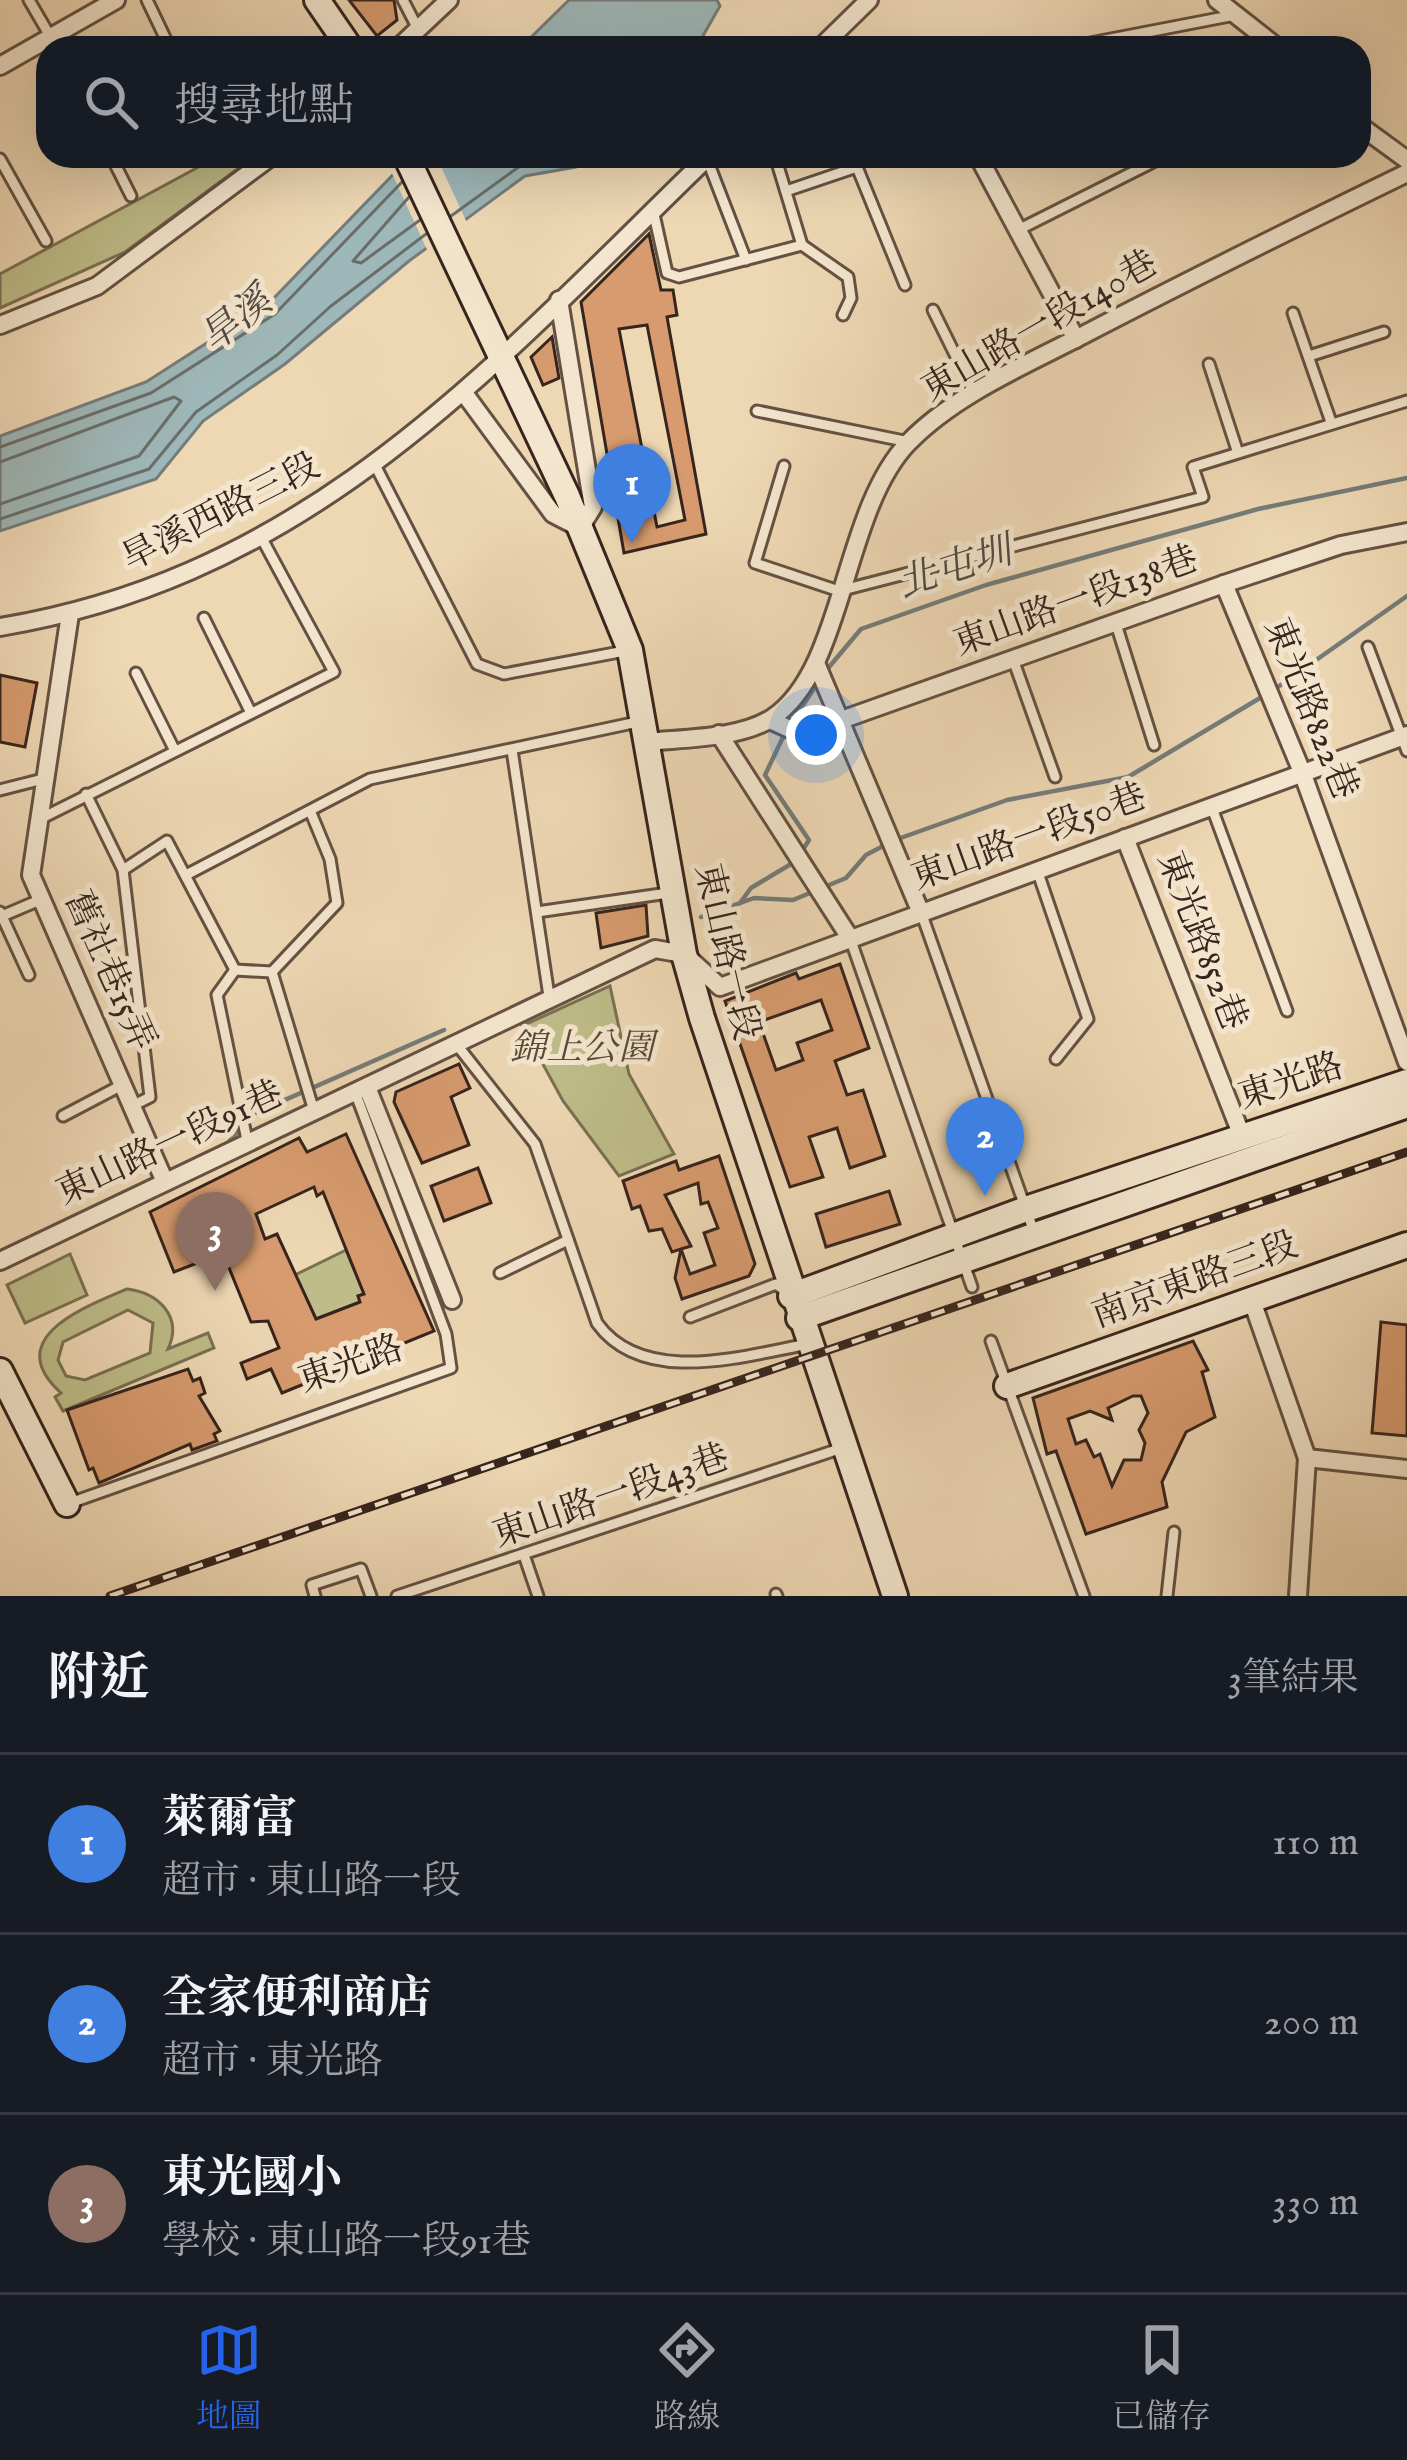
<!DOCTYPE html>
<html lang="zh-TW">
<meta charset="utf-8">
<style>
:root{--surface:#171b24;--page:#242831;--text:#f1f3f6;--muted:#9ea1a6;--line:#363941;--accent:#2563eb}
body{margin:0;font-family:"IM FELL English","Noto Serif TC",serif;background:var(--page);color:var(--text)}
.you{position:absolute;left:816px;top:735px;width:42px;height:42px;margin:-30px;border:9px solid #fff;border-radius:50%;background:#1a73e8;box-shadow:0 0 0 18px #1a73e833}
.badge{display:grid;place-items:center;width:78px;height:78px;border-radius:50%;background:var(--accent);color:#fff;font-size:39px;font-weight:700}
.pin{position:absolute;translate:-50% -99px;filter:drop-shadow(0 3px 6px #0008)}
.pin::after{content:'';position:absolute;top:63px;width:42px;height:36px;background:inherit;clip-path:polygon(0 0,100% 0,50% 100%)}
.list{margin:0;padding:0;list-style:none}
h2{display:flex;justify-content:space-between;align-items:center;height:156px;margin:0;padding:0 48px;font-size:51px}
h2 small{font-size:39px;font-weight:400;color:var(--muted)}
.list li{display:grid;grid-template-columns:78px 1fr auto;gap:36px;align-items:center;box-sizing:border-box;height:180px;padding:0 48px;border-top:3px solid var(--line)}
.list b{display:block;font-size:45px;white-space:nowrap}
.list p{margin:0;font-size:39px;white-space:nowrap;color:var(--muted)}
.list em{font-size:39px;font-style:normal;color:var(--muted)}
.icon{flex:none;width:66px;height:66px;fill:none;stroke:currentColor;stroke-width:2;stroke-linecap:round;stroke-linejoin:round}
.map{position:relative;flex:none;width:1407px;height:1596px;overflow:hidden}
.search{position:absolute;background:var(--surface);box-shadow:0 12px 48px #0002;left:36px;right:36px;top:36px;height:132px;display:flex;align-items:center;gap:30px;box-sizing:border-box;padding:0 42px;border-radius:36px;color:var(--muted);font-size:45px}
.sheet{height:696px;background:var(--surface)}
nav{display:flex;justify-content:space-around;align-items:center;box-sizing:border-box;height:168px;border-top:3px solid var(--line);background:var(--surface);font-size:33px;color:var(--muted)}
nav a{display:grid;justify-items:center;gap:6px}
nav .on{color:var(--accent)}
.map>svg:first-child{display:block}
</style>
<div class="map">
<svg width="1407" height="1596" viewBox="0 0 1407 1596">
<rect width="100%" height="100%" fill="#eed8b4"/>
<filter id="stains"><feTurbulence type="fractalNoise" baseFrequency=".00167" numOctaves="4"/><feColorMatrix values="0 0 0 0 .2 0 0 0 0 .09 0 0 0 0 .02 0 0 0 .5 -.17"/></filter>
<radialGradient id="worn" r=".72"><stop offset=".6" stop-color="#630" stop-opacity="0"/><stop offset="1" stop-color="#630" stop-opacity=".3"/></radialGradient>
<g fill="#bebd89" stroke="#7a7053" stroke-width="3" fill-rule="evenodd">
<polygon points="219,156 255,156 125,252 0,308 0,274"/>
<polygon points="610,986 629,1074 674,1154 619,1176 563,1101 522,1026"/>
<polygon points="346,1250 364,1294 358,1296 360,1302 316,1319 295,1275"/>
<polygon points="70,1254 87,1295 25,1323 7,1285"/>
<path d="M 127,1289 C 159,1293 183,1317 168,1349 L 208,1333 L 214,1348 L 63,1411 L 55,1397 L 61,1393 C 0,1338 85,1307 127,1289 ZM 128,1310 L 153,1323 L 150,1353 L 85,1380 L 66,1376 L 58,1360 L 63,1342 Z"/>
</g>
<g fill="#9eb7b8" stroke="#757c7a" stroke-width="3">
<polygon points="569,0 717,0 720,6 696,48 520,48"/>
<polygon points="411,156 589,156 576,167 525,176 409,261 285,364 203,421 156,479 0,531 0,436 146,382 269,303"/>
</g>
<polygon fill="#eed8b4" points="402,156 436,156 468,225 429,254 390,169"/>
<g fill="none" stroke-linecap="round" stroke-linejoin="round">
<g stroke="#6a6e6a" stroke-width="3">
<polyline points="409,197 353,261 361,263 420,220"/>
<polyline points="451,216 520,166 568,156"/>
<polyline points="0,447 151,393 275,314 402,182"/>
<polyline points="0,462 174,397 181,401 139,456 0,504"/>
<polyline points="0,519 149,469 196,412 277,355 331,306 426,234"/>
</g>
<g stroke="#757c7a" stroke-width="4.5">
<polyline points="824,673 861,629 986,585 1258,509 1407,478"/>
<polyline points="1275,689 1407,596"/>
<polyline points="791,723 818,683"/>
<polyline points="785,733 765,775 809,840 802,851"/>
<polyline points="895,840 1007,800 1128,777 1265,695"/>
<polyline points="740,903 751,888 796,861"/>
<polyline points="701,917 754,898 793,900 846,878 866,855 885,845"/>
<polyline points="227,1144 253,1114 444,1030"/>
</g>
</g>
<g fill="#d79b6f" stroke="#37241d" stroke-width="3" fill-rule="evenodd">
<polygon points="349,0 394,0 397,20 377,36"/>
<path d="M 649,234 L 661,290 L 673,290 L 677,315 L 667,317 L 706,534 L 624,553 L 581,302 ZM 647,325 L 685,520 L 657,527 L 619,329 Z"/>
<polygon points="552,337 559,378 543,385 531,357"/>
<polygon points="0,675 37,683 25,747 0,742"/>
<polygon points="646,905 648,936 601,948 596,913"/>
<path d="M 840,964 L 869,1048 L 835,1061 L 847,1095 L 863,1090 L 885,1156 L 850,1168 L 837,1128 L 809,1137 L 823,1177 L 790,1187 L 725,1001 L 796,973 L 799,979 ZM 821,1000 L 832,1030 L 797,1043 L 803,1060 L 776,1070 L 759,1022 Z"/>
<polygon points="459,1064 470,1088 451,1097 469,1145 422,1163 394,1102 396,1092"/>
<path d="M 346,1134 L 434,1331 L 282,1393 L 271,1369 L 247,1379 L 241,1363 L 279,1348 L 268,1321 L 251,1322 L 223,1253 L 174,1272 L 150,1212 L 299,1138 L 307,1152 ZM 314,1187 L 317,1196 L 323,1192 L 364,1294 L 358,1296 L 360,1302 L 316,1319 L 277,1234 L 265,1239 L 256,1214 Z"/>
<path d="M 719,1156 L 755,1264 L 749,1276 L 682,1299 L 675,1278 L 681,1249 L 672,1252 L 662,1229 L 649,1231 L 640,1206 L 632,1209 L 623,1181 L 676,1161 L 679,1170 ZM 698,1183 L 701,1204 L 708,1202 L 718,1228 L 704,1233 L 715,1265 L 690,1274 L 681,1249 L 691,1246 L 665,1195 Z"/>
<polygon points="478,1168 491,1203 444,1221 431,1186"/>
<polygon points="889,1191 900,1224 826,1247 816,1214"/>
<polygon points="1381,1322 1407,1325 1407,1436 1372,1433"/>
<path d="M 1193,1341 L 1208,1370 L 1202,1372 L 1215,1417 L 1186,1432 L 1162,1482 L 1167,1507 L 1086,1534 L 1056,1451 L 1047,1454 L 1033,1398 ZM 1133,1396 L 1141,1396 L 1148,1413 L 1139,1430 L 1145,1443 L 1141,1460 L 1124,1460 L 1112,1486 L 1100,1454 L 1094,1457 L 1086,1440 L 1076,1444 L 1068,1419 L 1090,1411 L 1112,1420 L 1108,1408 Z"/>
<polygon points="188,1369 193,1381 200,1378 205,1393 199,1396 220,1431 214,1434 217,1441 192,1450 190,1444 99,1483 93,1468 89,1470 67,1410"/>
</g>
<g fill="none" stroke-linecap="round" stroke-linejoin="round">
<defs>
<g id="lane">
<polyline points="29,0 57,48"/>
<polyline points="147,0 170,48"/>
<polyline points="403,0 419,31"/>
<polyline points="1064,48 1235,15"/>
<polyline points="111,156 131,196"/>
<polyline points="775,156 802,245 848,277 851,298 843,315"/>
<polyline points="0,159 46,241"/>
<polyline points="707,159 746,260"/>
<polyline points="786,191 857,167 905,285"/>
<polyline points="653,210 667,273 679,277 802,245"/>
<polyline points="1016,231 1165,156"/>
<polyline points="933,310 975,395"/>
<polyline points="1293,313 1331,422"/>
<polyline points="1309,356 1384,332"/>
<polyline points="1209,364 1237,450"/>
<polyline points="757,411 909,442"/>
<polyline points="375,465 477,664 504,674 630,650"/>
<polyline points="784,466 755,563 839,591 1203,497 1193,467 1407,401"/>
<polyline points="204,618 251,713"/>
<polyline points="1116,624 1154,745"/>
<polyline points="1368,647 1407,751"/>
<polyline points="1014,662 1055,777"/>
<polyline points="136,673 174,749"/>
<polyline points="512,750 549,996"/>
<polyline points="0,790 43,779"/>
<polyline points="86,794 123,870 150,1097 132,1106"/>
<polyline points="1212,808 1287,1011"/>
<polyline points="38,820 334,672 260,535"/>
<polyline points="123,870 167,841 235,970 217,995 248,1145"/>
<polyline points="1037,870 1088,1019 1056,1059"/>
<polyline points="186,875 370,779 642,721"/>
<polyline points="0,912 29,975"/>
<polyline points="537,912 668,893"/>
<polyline points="922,915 1034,1232"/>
<polyline points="2,916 42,899"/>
<polyline points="851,941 972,1287"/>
<polyline points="235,970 272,972 337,903 330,859 311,813"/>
<polyline points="272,972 314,1111"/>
<path d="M 457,1045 L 535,1144 L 597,1323 C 643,1387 743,1356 808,1344"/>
<polyline points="63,1116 122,1085"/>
<polyline points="500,1273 568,1240"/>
<polyline points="690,1317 776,1284 785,1291"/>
<polyline points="991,1341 1084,1596"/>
<polyline points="70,1503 451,1368 446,1334 355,1092"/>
<polyline points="524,1555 538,1596"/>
<polyline points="776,1594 777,1596"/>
<polyline points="315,1596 312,1585 361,1569 371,1596"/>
<polyline points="397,1596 842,1448"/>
<polyline points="1167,1596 1174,1532"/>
</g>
<g id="street">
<polyline points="1217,0 1278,48"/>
<polyline points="398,48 449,0"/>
<polyline points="820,48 869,0"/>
<polyline points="0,66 116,0"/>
<polyline points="1359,125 1407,160"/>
<polyline points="978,156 1076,339"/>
<polyline points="0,325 97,286 272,156"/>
<polyline points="464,393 553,514 580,528 593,507 559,300"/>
<polyline points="1224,584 1302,772 1407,1062"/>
<polyline points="70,614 31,875 165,1182"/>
<path d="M 0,627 C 313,575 493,365 709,156"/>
<polyline points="816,663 921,913"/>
<polyline points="770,720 794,731 813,730 1224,584 1341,545 1407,532"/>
<polyline points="719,734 850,938"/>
<path d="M 646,742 C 684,738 739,739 772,718 C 845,670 842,512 908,443 C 955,394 1028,364 1087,333 C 1193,278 1300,225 1407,173"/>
<polyline points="1125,838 1242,1136"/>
<polyline points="367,1087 452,1300"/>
<polyline points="0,1261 655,949 684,954 720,987 1407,735"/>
<polyline points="1251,1298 1307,1458 1298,1596"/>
<polyline points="1307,1458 1407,1469"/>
</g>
<g id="secondary">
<polyline points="317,0 350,48"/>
<polyline points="406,156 567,496 630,650 684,954 702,1018 895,1596"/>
<polyline points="791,1296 1026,1209 1407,1082"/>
<polyline points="799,1318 1407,1105"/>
<polyline points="0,1371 67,1504"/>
<polyline points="1007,1386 1407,1245"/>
</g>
</defs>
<use href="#lane" stroke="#655143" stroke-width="15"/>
<use href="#street" stroke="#655143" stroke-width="22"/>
<use href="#secondary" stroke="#37241d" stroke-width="30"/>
<use href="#lane" stroke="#f4e6ce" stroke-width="9"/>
<use href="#street" stroke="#f4e6ce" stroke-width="16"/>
<use href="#secondary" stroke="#f4e6ce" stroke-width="24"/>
<defs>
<polyline id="rail" points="110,1596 1407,1152"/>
</defs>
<use href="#rail" stroke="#37241d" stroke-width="9"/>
<use href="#rail" stroke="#f4e6ce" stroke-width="4.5" stroke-dasharray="14" stroke-linecap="butt"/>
</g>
<g text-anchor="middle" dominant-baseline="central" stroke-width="10" stroke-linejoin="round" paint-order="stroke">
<g font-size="36" fill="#37241d" stroke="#f4e6ce">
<text transform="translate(1040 327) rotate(-30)">東山路一段140巷</text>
<text transform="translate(221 513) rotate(-27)">旱溪西路三段</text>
<text transform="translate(1076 602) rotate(-20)">東山路一段138巷</text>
<text transform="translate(1310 709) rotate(68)">東光路822巷</text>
<text transform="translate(1029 838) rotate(-20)">東山路一段50巷</text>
<text transform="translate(1201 941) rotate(69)">東光路852巷</text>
<text transform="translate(726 952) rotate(77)">東山路一段</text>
<text transform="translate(109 971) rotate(66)">舊社巷15弄</text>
<text transform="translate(1291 1082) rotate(-18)">東光路</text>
<text transform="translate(170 1144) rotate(-25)">東山路一段91巷</text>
<text transform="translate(1195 1281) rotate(-20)">南京東路三段</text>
<text transform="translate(351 1365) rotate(-19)">東光路</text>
<text transform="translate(611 1497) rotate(-19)">東山路一段43巷</text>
</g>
<g font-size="36" font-style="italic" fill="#594a38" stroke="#f4e6ce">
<text x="582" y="1049">錦上公園</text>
</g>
<g font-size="39" font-style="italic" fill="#514944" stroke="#f4e6ce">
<text transform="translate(237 321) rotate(-38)">旱溪</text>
<text transform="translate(955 569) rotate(-18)">北屯圳</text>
</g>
</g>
<rect width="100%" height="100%" filter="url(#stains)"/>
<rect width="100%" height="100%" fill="url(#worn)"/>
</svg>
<div class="you"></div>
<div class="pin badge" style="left:632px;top:543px;background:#3f7fe0">1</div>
<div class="pin badge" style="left:985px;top:1196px;background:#3f7fe0">2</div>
<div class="pin badge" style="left:215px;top:1291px;background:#8d6e63">3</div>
<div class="search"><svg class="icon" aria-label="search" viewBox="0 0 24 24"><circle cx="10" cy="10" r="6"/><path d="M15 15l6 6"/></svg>搜尋地點</div>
</div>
<section class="sheet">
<h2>附近<small>3筆結果</small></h2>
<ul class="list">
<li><span class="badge" style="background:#3f7fe0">1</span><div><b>萊爾富</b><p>超市 · 東山路一段</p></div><em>110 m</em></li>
<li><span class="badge" style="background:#3f7fe0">2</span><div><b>全家便利商店</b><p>超市 · 東光路</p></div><em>200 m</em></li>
<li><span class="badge" style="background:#8d6e63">3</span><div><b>東光國小</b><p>學校 · 東山路一段91巷</p></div><em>330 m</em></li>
</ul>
</section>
<nav>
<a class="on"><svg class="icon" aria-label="map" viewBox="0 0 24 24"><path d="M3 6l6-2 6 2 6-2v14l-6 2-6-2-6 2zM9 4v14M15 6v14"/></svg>地圖</a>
<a><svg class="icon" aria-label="directions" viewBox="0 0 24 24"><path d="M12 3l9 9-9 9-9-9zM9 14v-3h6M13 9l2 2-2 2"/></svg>路線</a>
<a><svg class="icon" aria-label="saved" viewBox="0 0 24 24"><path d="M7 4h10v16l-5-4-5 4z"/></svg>已儲存</a>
</nav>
